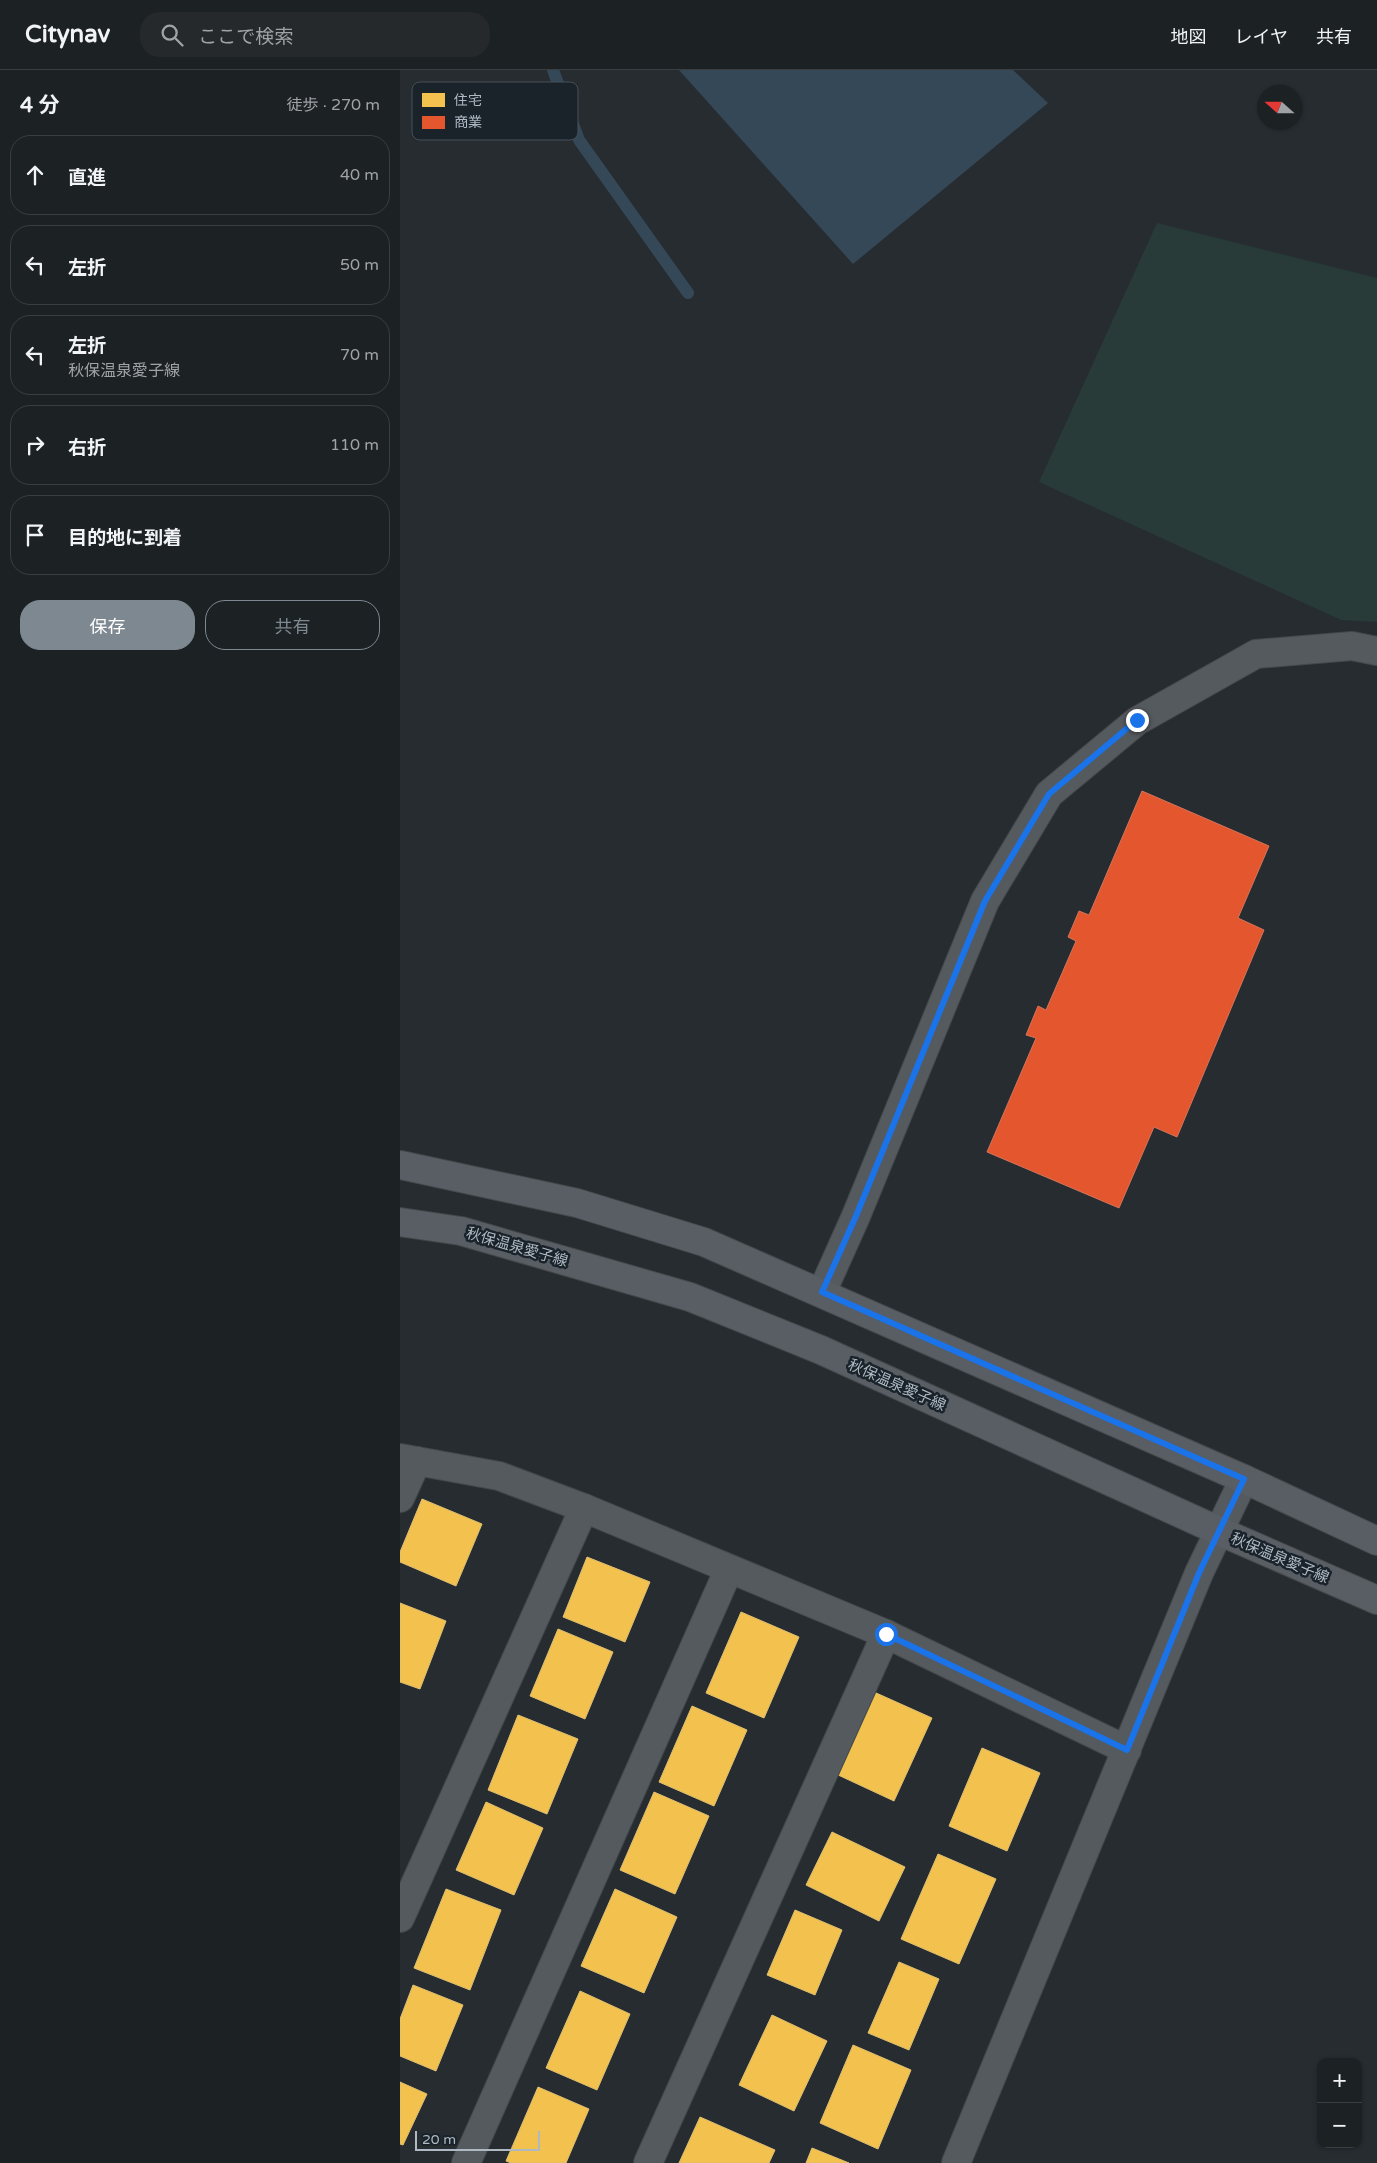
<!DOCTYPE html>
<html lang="ja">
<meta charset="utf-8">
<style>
:root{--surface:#1c2124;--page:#25292c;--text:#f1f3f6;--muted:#a0a3a6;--line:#3a3e41;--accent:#7e8890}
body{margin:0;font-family:"Varela Round","Noto Sans JP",sans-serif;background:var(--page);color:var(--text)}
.controls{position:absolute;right:15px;bottom:15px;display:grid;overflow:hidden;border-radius:10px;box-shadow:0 1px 4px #0004}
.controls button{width:45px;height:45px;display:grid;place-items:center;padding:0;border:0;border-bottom:1px solid var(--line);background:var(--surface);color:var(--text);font:25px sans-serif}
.compass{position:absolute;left:857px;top:15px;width:45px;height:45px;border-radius:50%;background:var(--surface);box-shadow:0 1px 4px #0004;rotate:291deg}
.scale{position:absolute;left:15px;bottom:12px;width:125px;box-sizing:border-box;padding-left:5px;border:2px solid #aeb9c3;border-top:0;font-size:14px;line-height:18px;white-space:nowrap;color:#aeb9c3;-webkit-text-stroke:4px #1a232a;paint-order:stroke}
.stop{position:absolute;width:15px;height:15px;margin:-11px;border:4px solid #1a73e8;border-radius:50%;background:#fff}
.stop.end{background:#1a73e8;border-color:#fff;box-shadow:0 1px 5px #0008}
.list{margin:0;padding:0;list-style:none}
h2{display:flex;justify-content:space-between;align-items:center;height:65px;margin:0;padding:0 20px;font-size:21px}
h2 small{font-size:16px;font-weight:400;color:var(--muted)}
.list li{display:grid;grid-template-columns:32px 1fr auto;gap:15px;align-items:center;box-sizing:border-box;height:80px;margin:0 10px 10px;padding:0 10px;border:1px solid var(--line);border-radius:20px}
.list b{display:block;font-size:19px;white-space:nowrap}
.list p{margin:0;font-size:16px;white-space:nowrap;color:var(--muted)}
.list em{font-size:16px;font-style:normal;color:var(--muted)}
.actions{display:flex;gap:10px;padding:15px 20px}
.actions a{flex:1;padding:11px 0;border:1px solid var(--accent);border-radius:20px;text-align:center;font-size:18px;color:var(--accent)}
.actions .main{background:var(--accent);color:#fff}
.icon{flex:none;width:28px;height:28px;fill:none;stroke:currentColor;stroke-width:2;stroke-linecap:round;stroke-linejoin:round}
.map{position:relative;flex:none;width:977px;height:2093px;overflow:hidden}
header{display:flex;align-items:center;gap:30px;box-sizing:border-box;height:70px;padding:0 25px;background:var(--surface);border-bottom:1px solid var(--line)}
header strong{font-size:24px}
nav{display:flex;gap:28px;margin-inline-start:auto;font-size:18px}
.search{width:350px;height:45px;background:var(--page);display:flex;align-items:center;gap:12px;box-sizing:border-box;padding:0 18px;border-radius:20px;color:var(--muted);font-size:19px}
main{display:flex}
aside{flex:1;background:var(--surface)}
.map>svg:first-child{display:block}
</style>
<header>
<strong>Citynav</strong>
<div class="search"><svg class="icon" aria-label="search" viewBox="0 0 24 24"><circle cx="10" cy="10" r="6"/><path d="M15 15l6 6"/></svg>ここで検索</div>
<nav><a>地図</a><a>レイヤ</a><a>共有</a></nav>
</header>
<main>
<aside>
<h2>4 分<small>徒歩 · 270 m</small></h2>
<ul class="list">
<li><svg class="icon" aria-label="ahead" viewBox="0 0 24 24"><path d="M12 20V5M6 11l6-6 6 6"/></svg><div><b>直進</b></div><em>40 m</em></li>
<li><svg class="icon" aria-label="left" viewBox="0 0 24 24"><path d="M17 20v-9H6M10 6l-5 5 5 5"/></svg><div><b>左折</b></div><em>50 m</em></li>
<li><svg class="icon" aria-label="left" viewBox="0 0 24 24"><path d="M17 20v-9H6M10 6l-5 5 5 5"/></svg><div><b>左折</b><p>秋保温泉愛子線</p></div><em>70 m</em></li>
<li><svg class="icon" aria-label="right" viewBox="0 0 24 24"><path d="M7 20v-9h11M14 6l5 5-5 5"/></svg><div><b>右折</b></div><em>110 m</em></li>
<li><svg class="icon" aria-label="arrive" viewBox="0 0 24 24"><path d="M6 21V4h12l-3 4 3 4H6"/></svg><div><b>目的地に到着</b></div></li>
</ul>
<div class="actions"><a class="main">保存</a><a>共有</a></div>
</aside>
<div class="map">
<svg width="977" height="2093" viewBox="0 0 977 2093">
<rect width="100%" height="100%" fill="#262c30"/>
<polygon fill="#293b39" points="757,153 977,208 977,552 941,550 639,412"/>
<polygon fill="#354858" points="279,0 613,0 648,33 453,194"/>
<g fill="#f2c14e" stroke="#debf71">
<polygon points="22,1429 82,1454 56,1516 0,1492 0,1482"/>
<polygon points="187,1487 250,1512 225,1572 163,1547"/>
<polygon points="0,1533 46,1551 20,1619 0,1612"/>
<polygon points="341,1542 399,1567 364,1648 306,1623"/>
<polygon points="158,1559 213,1582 185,1649 130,1626"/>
<polygon points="474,1622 532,1648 494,1731 436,1704"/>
<polygon points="292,1636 347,1660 314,1736 259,1712"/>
<polygon points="118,1645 178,1669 147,1744 88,1720"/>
<polygon points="582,1678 640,1703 607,1781 549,1756"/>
<polygon points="254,1722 309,1746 275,1824 220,1800"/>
<polygon points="86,1732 143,1758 114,1825 56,1800"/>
<polygon points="432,1762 505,1797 479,1851 406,1815"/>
<polygon points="538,1784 596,1809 559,1894 501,1869"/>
<polygon points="46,1819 101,1840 70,1920 14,1898"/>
<polygon points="215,1819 277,1847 244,1923 181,1896"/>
<polygon points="395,1840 442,1860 415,1925 367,1905"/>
<polygon points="499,1892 539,1909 509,1980 468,1963"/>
<polygon points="13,1915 63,1935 36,2001 0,1986 0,1949"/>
<polygon points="180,1921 230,1944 197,2020 146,1998"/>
<polygon points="372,1945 427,1971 394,2041 339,2015"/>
<polygon points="453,1975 511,2000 478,2079 420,2053"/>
<polygon points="0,2012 27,2024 3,2075 0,2074"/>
<polygon points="138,2017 189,2039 166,2093 111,2093 106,2091"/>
<polygon points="300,2047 375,2080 369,2093 279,2093"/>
<polygon points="412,2078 449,2093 406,2093"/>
</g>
<polygon fill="#e4572e" stroke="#d4745b" points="742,721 869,776 838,848 864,860 777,1067 754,1057 719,1138 587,1082 636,968 626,965 638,936 646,940 676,871 668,867 679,841 689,845"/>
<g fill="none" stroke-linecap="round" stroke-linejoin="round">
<polyline stroke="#354858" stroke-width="12" points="153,0 179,70 288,223"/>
<defs>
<g id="minor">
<polyline points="422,1222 456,1146 585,831 649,724 737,651 856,584 952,576 977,581"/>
<polyline points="0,1388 99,1406 184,1438 486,1564 727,1680"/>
<polyline points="0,1428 17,1391"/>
<polyline points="0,1848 184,1438"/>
<polyline points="66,2093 329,1499"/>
<polyline points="248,2093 486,1564"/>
<polyline points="556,2093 799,1503 844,1409"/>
</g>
<g id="secondary">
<polyline points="0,1095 177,1133 304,1172 844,1409 977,1471"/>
<polyline points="0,1152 61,1161 290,1227 421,1280 819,1461 977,1530"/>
</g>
</defs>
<use href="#minor" stroke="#44484b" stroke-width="30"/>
<use href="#secondary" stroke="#44484b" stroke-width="30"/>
<use href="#minor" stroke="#555a5f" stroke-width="28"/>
<use href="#secondary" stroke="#585e64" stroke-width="28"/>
</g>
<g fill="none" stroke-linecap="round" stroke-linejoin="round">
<polyline stroke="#1a73e8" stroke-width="6" points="486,1564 727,1680 799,1503 844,1409 422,1222 456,1146 585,831 649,724 737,650"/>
</g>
<g text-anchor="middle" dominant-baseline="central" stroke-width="5" stroke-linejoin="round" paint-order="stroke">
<g font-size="15" fill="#aeb9c3" stroke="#1a232a">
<text transform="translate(117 1177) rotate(16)">秋保温泉愛子線</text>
<text transform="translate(497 1315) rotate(24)">秋保温泉愛子線</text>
<text transform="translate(880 1488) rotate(23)">秋保温泉愛子線</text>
</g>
</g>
<rect x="12" y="12" width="166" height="58" rx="8" fill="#1a232a" stroke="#465058" stroke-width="1"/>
<rect x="22" y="23" width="23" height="14" fill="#f2c14e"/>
<rect x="22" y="46" width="23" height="13" fill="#e4572e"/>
<g font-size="14" fill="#aeb9c3">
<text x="54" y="35">住宅</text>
<text x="54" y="57">商業</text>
</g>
</svg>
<div class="controls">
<button>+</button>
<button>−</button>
</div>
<svg class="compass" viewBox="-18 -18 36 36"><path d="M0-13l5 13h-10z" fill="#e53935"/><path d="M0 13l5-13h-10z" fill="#a0a3a6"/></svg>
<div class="scale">20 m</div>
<div class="stop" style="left:486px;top:1564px"></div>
<div class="stop end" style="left:737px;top:650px"></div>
</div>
</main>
